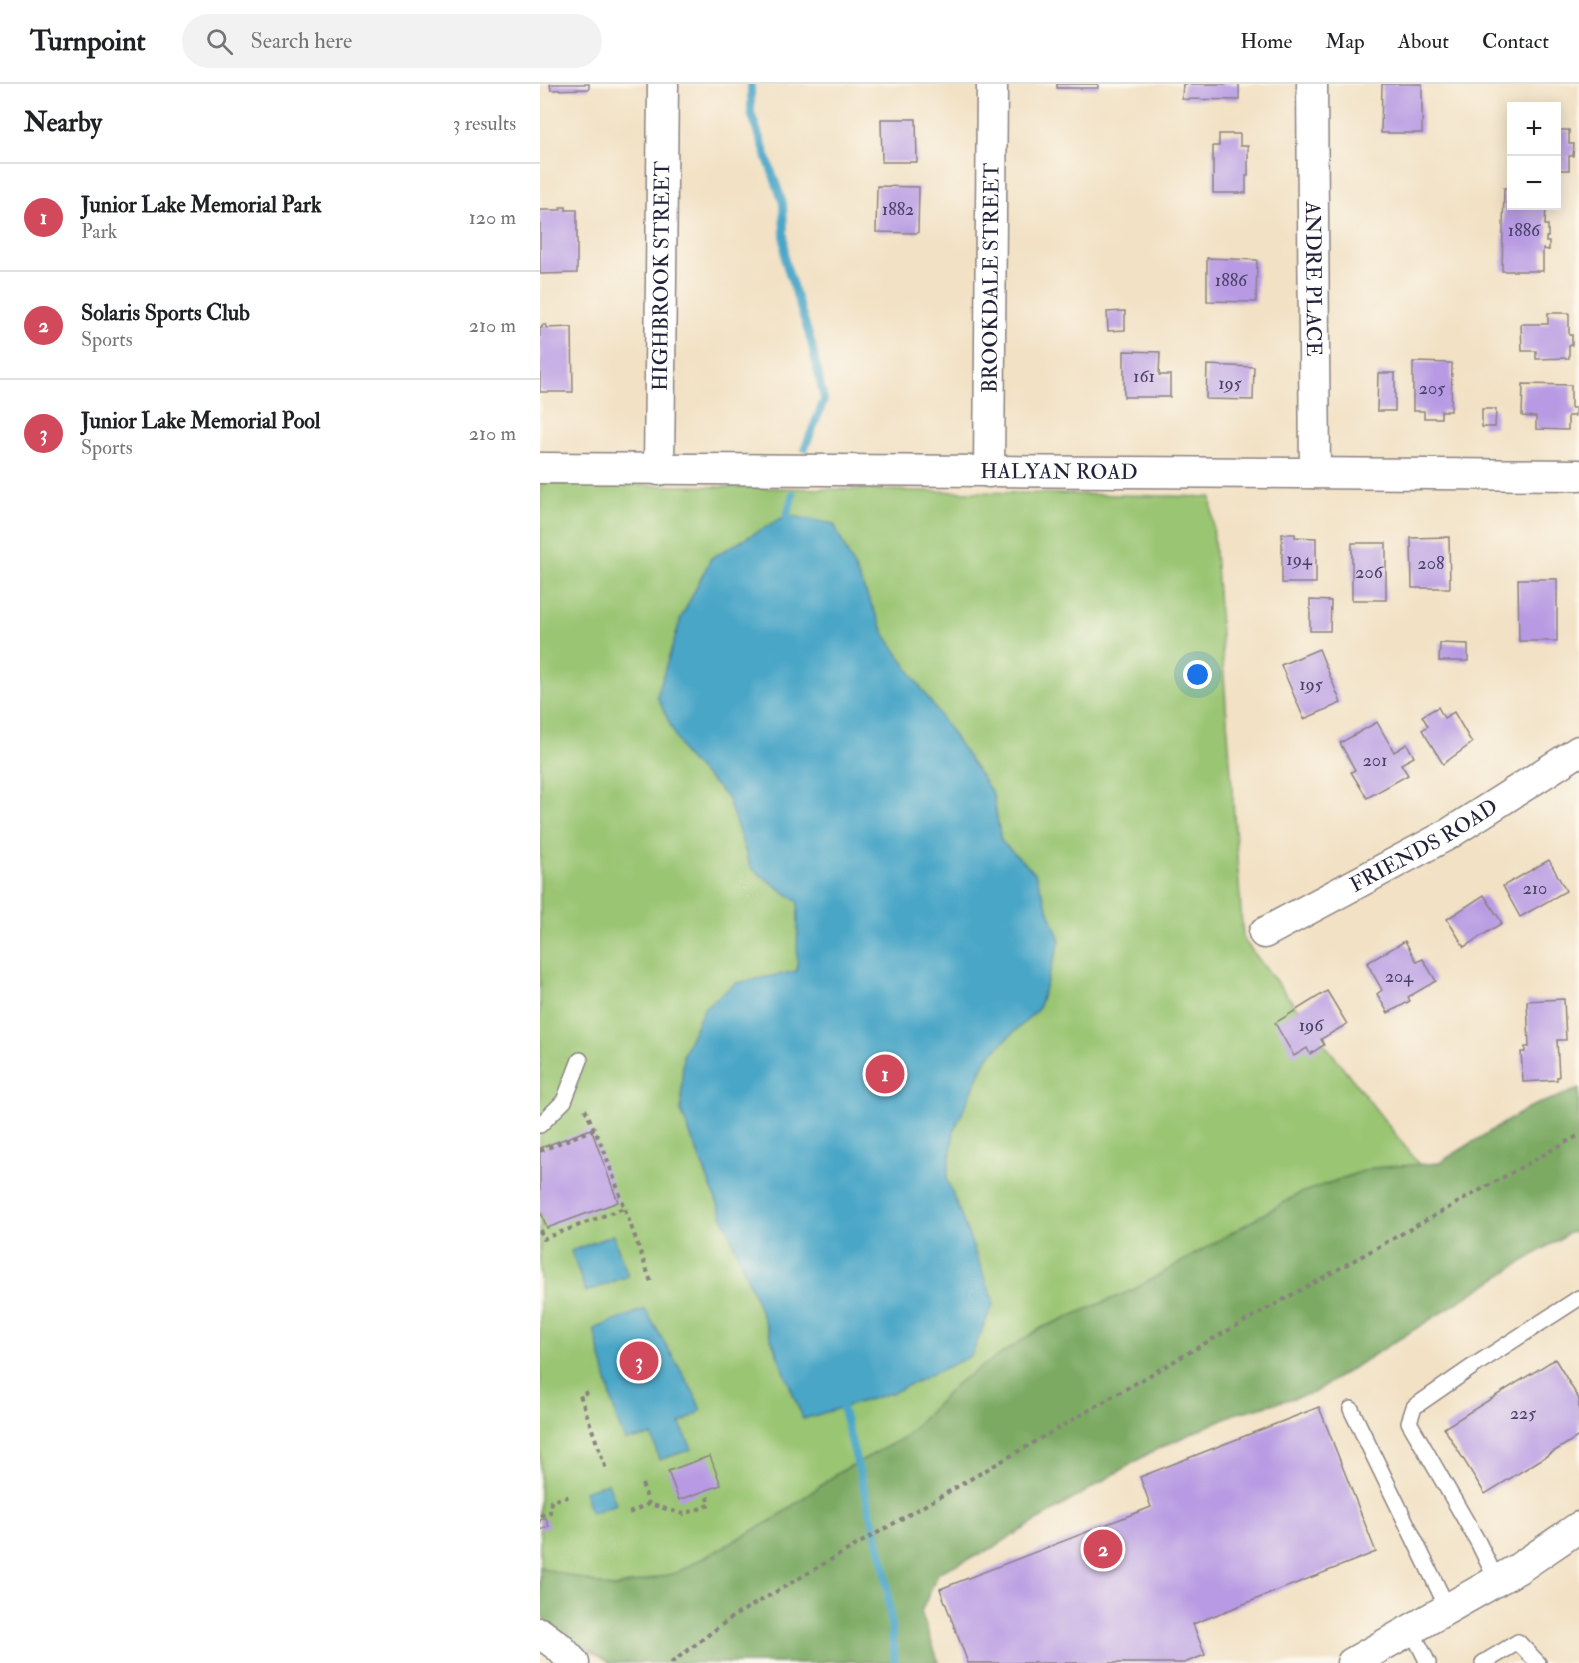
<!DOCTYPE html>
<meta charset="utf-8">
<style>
:root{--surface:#fff;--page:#f2f2f2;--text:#202124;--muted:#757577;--line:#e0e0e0;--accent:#d1495b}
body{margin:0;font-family:"IM FELL Double Pica",serif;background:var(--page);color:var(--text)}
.controls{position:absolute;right:18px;top:18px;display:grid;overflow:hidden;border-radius:0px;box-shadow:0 3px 15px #0003}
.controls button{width:54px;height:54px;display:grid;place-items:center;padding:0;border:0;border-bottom:2px solid var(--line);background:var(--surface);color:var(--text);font:30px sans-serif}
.you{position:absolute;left:658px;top:591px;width:21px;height:21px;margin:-15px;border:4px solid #fff;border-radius:50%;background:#1a73e8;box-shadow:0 0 0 9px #1a73e833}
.badge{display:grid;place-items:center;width:39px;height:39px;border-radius:50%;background:var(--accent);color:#fff;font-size:20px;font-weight:700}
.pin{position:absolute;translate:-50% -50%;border:3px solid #fff;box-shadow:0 2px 6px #0006}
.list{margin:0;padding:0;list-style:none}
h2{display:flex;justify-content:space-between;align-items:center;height:78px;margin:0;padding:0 24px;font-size:26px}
h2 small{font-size:20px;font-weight:400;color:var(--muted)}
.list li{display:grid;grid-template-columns:39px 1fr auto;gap:18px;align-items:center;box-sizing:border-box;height:108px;padding:0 24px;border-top:2px solid var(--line)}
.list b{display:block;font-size:22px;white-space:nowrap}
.list p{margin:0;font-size:20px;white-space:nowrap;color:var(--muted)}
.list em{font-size:20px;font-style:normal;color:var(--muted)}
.icon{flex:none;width:33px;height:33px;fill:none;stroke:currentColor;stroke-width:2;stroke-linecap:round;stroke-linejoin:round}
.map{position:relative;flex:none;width:1039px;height:1579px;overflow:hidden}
header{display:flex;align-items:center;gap:36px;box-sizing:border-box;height:84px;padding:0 30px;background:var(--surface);border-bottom:2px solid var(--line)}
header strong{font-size:28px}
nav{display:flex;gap:33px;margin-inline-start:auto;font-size:21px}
.search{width:420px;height:54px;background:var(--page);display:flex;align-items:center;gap:15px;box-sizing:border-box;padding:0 21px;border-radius:33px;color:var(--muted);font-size:22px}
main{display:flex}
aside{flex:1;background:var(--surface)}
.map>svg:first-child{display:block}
</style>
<header>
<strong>Turnpoint</strong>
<div class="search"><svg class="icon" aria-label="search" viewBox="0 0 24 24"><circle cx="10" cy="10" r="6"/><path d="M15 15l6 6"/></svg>Search here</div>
<nav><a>Home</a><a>Map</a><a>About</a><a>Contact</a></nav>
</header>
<main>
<aside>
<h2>Nearby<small>3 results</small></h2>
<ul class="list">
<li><span class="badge">1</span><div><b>Junior Lake Memorial Park</b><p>Park</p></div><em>120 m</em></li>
<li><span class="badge">2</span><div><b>Solaris Sports Club</b><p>Sports</p></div><em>210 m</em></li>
<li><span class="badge">3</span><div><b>Junior Lake Memorial Pool</b><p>Sports</p></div><em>210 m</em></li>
</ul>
</aside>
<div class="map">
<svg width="1039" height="1579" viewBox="0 0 1039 1579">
<rect width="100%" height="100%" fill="#fbf7ec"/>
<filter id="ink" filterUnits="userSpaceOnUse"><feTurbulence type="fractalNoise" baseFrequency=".0167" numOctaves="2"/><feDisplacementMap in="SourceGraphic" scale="12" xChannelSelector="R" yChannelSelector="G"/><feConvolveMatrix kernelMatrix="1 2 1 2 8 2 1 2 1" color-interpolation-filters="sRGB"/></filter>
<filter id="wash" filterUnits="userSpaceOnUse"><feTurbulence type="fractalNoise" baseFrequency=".008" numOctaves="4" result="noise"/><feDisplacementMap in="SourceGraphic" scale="24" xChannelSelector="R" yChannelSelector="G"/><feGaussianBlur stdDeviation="1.35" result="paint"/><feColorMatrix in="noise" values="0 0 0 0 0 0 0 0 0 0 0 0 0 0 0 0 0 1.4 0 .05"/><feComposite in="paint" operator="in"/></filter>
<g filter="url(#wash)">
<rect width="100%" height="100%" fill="#f2e1c4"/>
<polygon fill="#9ac572" stroke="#5e7456" stroke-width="1.5" points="0,399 671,413 703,855 884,1087 83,1563 0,1506"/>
<polygon fill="#7baa64" stroke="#4e6650" stroke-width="1.5" points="1039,1005 1039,1146 1027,1150 773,1309 694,1330 611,1368 447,1467 399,1488 381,1528 399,1579 286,1577 283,1579 70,1579 9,1541 0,1529 0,1483 72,1504 136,1489 234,1435 298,1389 365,1353 417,1299 499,1245 593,1206 760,1109 832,1084 899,1079 990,1023"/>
<g fill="#48a6c7" stroke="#356481" stroke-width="1.5">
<polygon points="247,431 294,440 346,552 453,710 461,757 495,789 520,857 498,925 447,974 414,1047 407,1095 454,1218 431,1272 354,1308 263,1335 141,1027 143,970 165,923 196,899 257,887 258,818 211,784 187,713 144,671 117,612 141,534 171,474"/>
<polygon points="73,1151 88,1192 46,1208 31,1167"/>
<polygon points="105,1225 154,1309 161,1327 140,1340 152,1365 119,1376 112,1352 85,1356 77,1337 54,1245"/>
<polygon points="68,1399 76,1420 51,1429 44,1407"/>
</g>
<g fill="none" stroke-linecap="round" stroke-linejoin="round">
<g stroke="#48a6c7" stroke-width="8">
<polyline points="211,0 211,29 243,119 245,177 271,257 284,316 265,364"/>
<polyline points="247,431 253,410"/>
<polyline points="302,1323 345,1483 355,1579"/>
</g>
</g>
<g id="blocks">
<g fill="#b79ae3">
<polygon points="10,0 49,0 49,5 11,6"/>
<rect x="517" y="0" width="41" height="4"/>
<polygon points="643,0 699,0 699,16 642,15"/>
<polygon points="842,0 882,0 882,49 841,49"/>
<polygon points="341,35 376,35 377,78 342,78"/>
<polygon points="1017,46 1029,46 1029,60 1034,60 1033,72 1029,72 1029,86 1017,86"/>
<polygon points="679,50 700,50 700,62 708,62 708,92 706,92 706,109 673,109 673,62 679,62"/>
<polygon points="337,102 379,103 378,149 336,148"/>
<polygon points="964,104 972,104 972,122 1006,122 1005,141 1008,141 1008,153 1006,153 1006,158 1009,158 1009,166 1003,165 1003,187 962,187"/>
<polygon points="20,123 26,123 26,126 37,126 37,189 0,190 0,126 21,126"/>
<polygon points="667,174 717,176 716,218 667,217"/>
<polygon points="585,227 585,246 568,247 567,228"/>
<polygon points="1008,229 1029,229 1029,251 1032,251 1032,261 1029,261 1029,274 996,275 996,267 982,267 981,240 1008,240"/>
<polygon points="2,241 6,241 6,244 32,243 33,308 0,308 0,244 2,244"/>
<polygon points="584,267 620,268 619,291 630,291 630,313 584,313"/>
<polygon points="873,278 912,279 911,327 901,327 901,334 884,334 884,327 873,327"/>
<polygon points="667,281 714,283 713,316 666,315"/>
<polygon points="838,289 855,289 855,327 837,327"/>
<polygon points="983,300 1031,301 1031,324 1035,324 1035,332 1028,332 1028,346 996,345 996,333 982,332"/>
<polygon points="942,325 956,325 955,343 942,343"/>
<polygon points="742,450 755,450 755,453 776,454 776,499 742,499"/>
<polygon points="909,453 910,504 872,504 871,454"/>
<rect x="812" y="459" width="34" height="57"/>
<polygon points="978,495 1017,495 1017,557 979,557"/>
<polygon points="770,516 791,517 790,547 770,547"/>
<polygon points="900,559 928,560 928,577 899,577"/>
<polygon points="779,565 801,619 764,635 741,581"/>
<polygon points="898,623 904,634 914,628 932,659 903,680 882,646 888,642 882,632"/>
<polygon points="837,638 854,668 867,660 874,673 861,680 868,691 827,714 811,688 815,686 800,659"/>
<polygon points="1009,776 1026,807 980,833 963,802"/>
<polygon points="944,811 962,839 924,863 907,835"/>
<polygon points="865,857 877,878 883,875 896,897 868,913 870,917 848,929 837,910 842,906 827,879"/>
<polygon points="787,907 807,940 781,955 784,961 770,970 767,964 754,972 735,939"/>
<polygon points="1024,915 1026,956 1017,956 1019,993 1017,993 1017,996 983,998 981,968 985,968 985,963 989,963 987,917"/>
<polygon points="51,1045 78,1118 7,1144 0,1126 0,1064"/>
<polygon points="1015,1275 1039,1315 1039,1352 945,1410 904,1344"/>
<polygon points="779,1323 836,1468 653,1540 665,1571 644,1579 428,1579 400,1505 611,1423 600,1393"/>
<polygon points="170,1372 181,1401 139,1416 128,1387"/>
<polygon points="6,1434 9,1443 0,1446 0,1436"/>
</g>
</g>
</g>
<g filter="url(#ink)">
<use href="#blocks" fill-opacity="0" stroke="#8a8280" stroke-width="1.5"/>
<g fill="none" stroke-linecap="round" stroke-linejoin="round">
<defs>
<g id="service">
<polyline points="0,1041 24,1017 40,976"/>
<polyline points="811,1325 908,1525"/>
<polyline points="957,1497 938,1458 869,1338 874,1323 932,1283 1039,1214"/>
<polyline points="871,1545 888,1579"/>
<polyline points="943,1579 978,1558 998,1579"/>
</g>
<g id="minor">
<path id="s1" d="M 772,0 L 775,389"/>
<path id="s2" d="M 0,384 L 1039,391"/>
<path id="s3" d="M 119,386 L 123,0"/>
<path id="s4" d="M 449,388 L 452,0"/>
<path id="s5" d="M 724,849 L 907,751 L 1039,667"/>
<polyline points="0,1549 19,1563 34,1579"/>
<polyline points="812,1579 979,1484 1039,1443"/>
</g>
</defs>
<use href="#service" stroke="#8a8280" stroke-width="18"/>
<use href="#minor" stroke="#8a8280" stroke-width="33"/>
<g stroke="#8a8280" stroke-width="4" stroke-dasharray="4.5 4.5" stroke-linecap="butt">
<polyline points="45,1025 65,1069 111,1198"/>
<polyline points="0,1067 54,1045"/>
<polyline points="0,1146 3,1155 84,1124"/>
<polyline points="48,1308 40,1311 67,1388"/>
<polyline points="102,1400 109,1420"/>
<polyline points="89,1429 109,1420 144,1430 170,1421 167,1410"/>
<polyline points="0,1432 10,1429 11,1417 31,1412"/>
<polyline points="131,1579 192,1533 662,1261 1039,1051"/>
</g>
<use href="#service" stroke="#fff" stroke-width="15"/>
<use href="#minor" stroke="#fff" stroke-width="30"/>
</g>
</g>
<g text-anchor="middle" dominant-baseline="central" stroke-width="4.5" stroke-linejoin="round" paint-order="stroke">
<g font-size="18" fill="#474065">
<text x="358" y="125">1882</text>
<text x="984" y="146">1886</text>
<text x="691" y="196">1886</text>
<text x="604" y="292">161</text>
<text x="690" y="299">195</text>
<text x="892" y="304">205</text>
<text x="759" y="475">194</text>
<text x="891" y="479">208</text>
<text x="829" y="488">206</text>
<text x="771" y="600">195</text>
<text x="835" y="676">201</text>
<text x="995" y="804">210</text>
<text x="859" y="892">204</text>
<text x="771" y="941">196</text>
<text x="983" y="1329">225</text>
</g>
<g font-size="21" fill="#22223b" stroke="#fbf7ec">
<text stroke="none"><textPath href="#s3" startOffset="194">HIGHBROOK STREET</textPath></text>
<text stroke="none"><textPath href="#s4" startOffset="194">BROOKDALE STREET</textPath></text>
<text stroke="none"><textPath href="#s1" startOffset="195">ANDRE PLACE</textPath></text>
<text stroke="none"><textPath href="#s2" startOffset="519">HALYAN ROAD</textPath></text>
<text stroke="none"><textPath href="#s5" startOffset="182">FRIENDS ROAD</textPath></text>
</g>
</g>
</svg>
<div class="controls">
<button>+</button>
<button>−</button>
</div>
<div class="you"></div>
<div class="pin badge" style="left:345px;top:990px">1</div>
<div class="pin badge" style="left:563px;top:1465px">2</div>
<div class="pin badge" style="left:99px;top:1277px">3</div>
</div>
</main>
